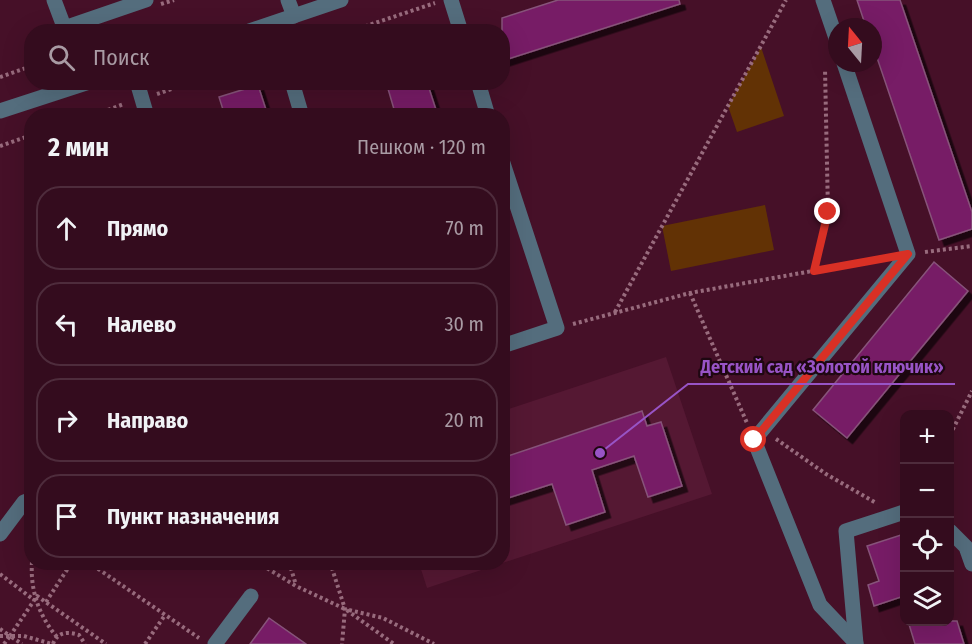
<!DOCTYPE html>
<html lang="ru">
<meta charset="utf-8">
<style>
:root{--surface:#340c1e;--page:#3f1a2b;--text:#f1f3f6;--muted:#a99ba4;--line:#4e2c3c}
body{margin:0;font-family:"Fira Sans Condensed",sans-serif;background:var(--page);color:var(--text)}
.controls{position:absolute;right:18px;bottom:18px;display:grid;overflow:hidden;border-radius:12px;box-shadow:0 6px 24px #0002}
.controls button{width:54px;height:54px;display:grid;place-items:center;padding:0;border:0;border-bottom:2px solid var(--line);background:var(--surface);color:var(--text);font:30px sans-serif}
.compass{position:absolute;left:828px;top:18px;width:54px;height:54px;border-radius:50%;background:var(--surface);box-shadow:0 6px 24px #0002;rotate:342deg}
.stop{position:absolute;width:18px;height:18px;margin:-14px;border:4px solid #d93025;border-radius:50%;background:#fff}
.stop.end{background:#d93025;border-color:#fff;box-shadow:0 2px 6px #0008}
.list{margin:0;padding:0;list-style:none}
h2{display:flex;justify-content:space-between;align-items:center;height:78px;margin:0;padding:0 24px;font-size:26px}
h2 small{font-size:20px;font-weight:400;color:var(--muted)}
.list li{display:grid;grid-template-columns:39px 1fr auto;gap:18px;align-items:center;box-sizing:border-box;height:84px;margin:0 12px 12px;padding:0 12px;border:2px solid var(--line);border-radius:24px}
.list b{display:block;font-size:22px;white-space:nowrap}
.list em{font-size:20px;font-style:normal;color:var(--muted)}
.icon{flex:none;width:33px;height:33px;fill:none;stroke:currentColor;stroke-width:2;stroke-linecap:round;stroke-linejoin:round}
.map{position:relative;flex:none;width:972px;height:644px;overflow:hidden}
.search{position:absolute;background:var(--surface);box-shadow:0 6px 24px #0002;left:24px;top:24px;width:486px;height:66px;display:flex;align-items:center;gap:15px;box-sizing:border-box;padding:0 21px;border-radius:24px;color:var(--muted);font-size:22px}
.panel{position:absolute;background:var(--surface);box-shadow:0 6px 24px #0002;left:24px;top:108px;width:486px;height:462px;border-radius:24px}
.map>svg:first-child{display:block}
</style>
<div class="map">
<svg width="972" height="644" viewBox="0 0 972 644">
<defs>
<filter id="shadow"><feDropShadow dx="5.5" dy="5.5" stdDeviation="0" flood-color="#0009"/></filter>
</defs>
<rect width="100%" height="100%" fill="#461028"/>
<polygon fill="#551833" points="666,357 712,494 427,588 419,563 502,562 503,411"/>
<g fill="#623205">
<polygon points="761,47 784,116 737,132 728,106"/>
<polygon points="765,205 774,250 671,271 662,226"/>
</g>
<g fill="#771d66" stroke="#87537a" stroke-width="1.5" filter="url(#shadow)">
<polygon points="558,0 679,0 680,4 502,61 502,18"/>
<polygon points="857,0 900,0 972,212 972,229 939,240 873,46 873,27 866,27"/>
<polygon points="386,82 427,82 438,116 396,116"/>
<polygon points="258,85 268,116 225,116 219,97"/>
<polygon points="934,262 968,291 847,438 813,410"/>
<polygon points="642,411 647,426 661,422 682,486 648,497 634,456 592,470 605,512 566,525 552,484 502,500 502,458"/>
<polygon points="904,534 904,596 874,606 868,585 879,581 867,546"/>
<polygon points="269,618 306,644 250,644"/>
<polygon points="908,621 957,621 964,644 915,644"/>
</g>
<g fill="none" stroke-linecap="round" stroke-linejoin="round">
<g stroke="#986b7d" stroke-width="4" stroke-dasharray="3 3" stroke-linecap="butt">
<polyline points="161,4 174,0"/>
<polyline points="348,32 435,3"/>
<polyline points="0,77 32,66"/>
<polyline points="157,94 192,82"/>
<polyline points="91,116 124,104"/>
<polyline points="0,146 32,135"/>
<polyline points="925,252 972,246"/>
<polyline points="814,271 828,212 825,69"/>
<polyline points="690,293 747,423"/>
<polyline points="615,312 786,0"/>
<polyline points="573,324 690,293 879,259"/>
<polyline points="950,435 972,391"/>
<polyline points="776,439 826,474 876,503"/>
<path d="M 32,562 C 30,590 39,616 57,637"/>
<polyline points="88,562 199,638"/>
<polyline points="257,562 296,586 345,609 394,644"/>
<polyline points="289,562 296,585"/>
<polyline points="330,562 345,609 342,644"/>
<polyline points="0,574 34,600"/>
<polyline points="46,602 72,562"/>
<polyline points="349,610 383,618 434,644"/>
<polyline points="0,629 10,636 37,596 106,644"/>
<polyline points="0,636 24,636 52,644"/>
<polyline points="4,644 10,636 22,644"/>
<path d="M 53,644 C 57,632 68,631 79,635 L 85,644"/>
<polyline points="145,644 165,615"/>
</g>
<g stroke="#546d7d" stroke-width="15">
<polyline points="54,0 66,32"/>
<polyline points="288,0 294,16"/>
<polyline points="451,0 461,32"/>
<polyline points="823,0 837,41"/>
<polyline points="64,28 146,0"/>
<polyline points="246,32 341,0"/>
<polyline points="844,63 908,254 754,440 820,605 856,643"/>
<polyline points="137,82 147,116"/>
<polyline points="292,82 302,116"/>
<polyline points="478,82 488,116"/>
<polyline points="0,111 89,82"/>
<polyline points="502,160 557,328 502,346"/>
<polyline points="950,531 966,547 972,564"/>
<polyline points="0,534 24,502 32,499"/>
<polyline points="215,644 251,596"/>
<polyline points="856,644 846,531 904,512"/>
</g>
</g>
<g fill="none" stroke-linecap="round" stroke-linejoin="round">
<polyline stroke="#d93025" stroke-width="8" points="754,440 908,254 814,271 828,212"/>
</g>
<path fill="none" stroke="#9854c6" stroke-width="2" d="M600 453L688 384H955"/>
<circle fill="#9854c6" stroke="#1e0711" stroke-width="2" cx="600" cy="453" r="6"/>
<g font-size="18" text-anchor="middle" font-weight="bold" fill="#9854c6" stroke="#1e0711" stroke-width="4.5" stroke-linejoin="round" paint-order="stroke">
<text x="822" y="373">Детский сад «Золотой ключик»</text>
</g>
</svg>
<div class="controls">
<button>+</button>
<button>−</button>
<button><svg class="icon" aria-label="locate" viewBox="0 0 24 24"><circle cx="12" cy="12" r="6"/><path d="M12 2v4M12 18v4M2 12h4M18 12h4"/></svg></button>
<button><svg class="icon" aria-label="layers" viewBox="0 0 24 24"><path d="M12 4l9 5-9 5-9-5zM3 14l9 5 9-5"/></svg></button>
</div>
<svg class="compass" viewBox="-18 -18 36 36"><path d="M0-13l5 13h-10z" fill="#e53935"/><path d="M0 13l5-13h-10z" fill="#a99ba4"/></svg>
<div class="stop" style="left:754px;top:440px"></div>
<div class="stop end" style="left:828px;top:212px"></div>
<div class="search"><svg class="icon" aria-label="search" viewBox="0 0 24 24"><circle cx="10" cy="10" r="6"/><path d="M15 15l6 6"/></svg>Поиск</div>
<section class="panel">
<h2>2 мин<small>Пешком · 120 m</small></h2>
<ul class="list">
<li><svg class="icon" aria-label="ahead" viewBox="0 0 24 24"><path d="M12 20V5M6 11l6-6 6 6"/></svg><div><b>Прямо</b></div><em>70 m</em></li>
<li><svg class="icon" aria-label="left" viewBox="0 0 24 24"><path d="M17 20v-9H6M10 6l-5 5 5 5"/></svg><div><b>Налево</b></div><em>30 m</em></li>
<li><svg class="icon" aria-label="right" viewBox="0 0 24 24"><path d="M7 20v-9h11M14 6l5 5-5 5"/></svg><div><b>Направо</b></div><em>20 m</em></li>
<li><svg class="icon" aria-label="arrive" viewBox="0 0 24 24"><path d="M6 21V4h12l-3 4 3 4H6"/></svg><div><b>Пункт назначения</b></div></li>
</ul>
</section>
</div>
